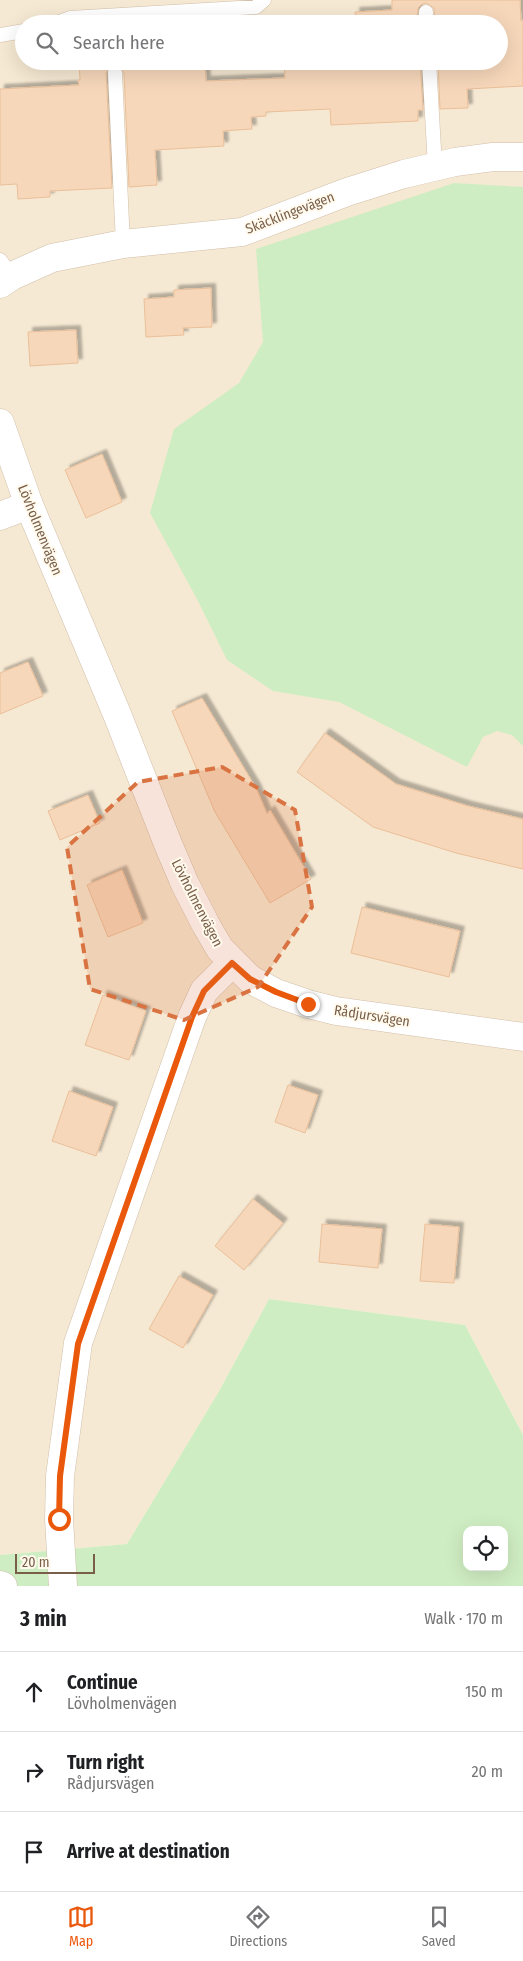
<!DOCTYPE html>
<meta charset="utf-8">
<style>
:root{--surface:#fff;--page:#f2f2f2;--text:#202124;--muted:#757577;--line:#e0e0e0;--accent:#ea580c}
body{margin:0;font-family:"Fira Sans Condensed",sans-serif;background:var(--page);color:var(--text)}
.controls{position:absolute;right:15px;bottom:15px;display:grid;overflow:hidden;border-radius:10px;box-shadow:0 5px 20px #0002}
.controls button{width:45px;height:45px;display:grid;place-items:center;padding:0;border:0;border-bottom:1px solid var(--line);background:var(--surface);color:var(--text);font:25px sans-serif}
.scale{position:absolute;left:15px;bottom:12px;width:80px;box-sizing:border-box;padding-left:5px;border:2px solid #795e48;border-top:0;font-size:14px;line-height:18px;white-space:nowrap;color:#795e48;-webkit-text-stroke:4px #fffaed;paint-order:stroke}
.stop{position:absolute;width:15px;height:15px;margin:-11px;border:4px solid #ea580c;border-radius:50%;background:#fff}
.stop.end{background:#ea580c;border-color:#fff;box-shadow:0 1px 5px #0008}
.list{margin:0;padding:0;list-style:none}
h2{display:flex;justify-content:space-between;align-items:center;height:65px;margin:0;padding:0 20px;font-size:21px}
h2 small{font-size:16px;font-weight:400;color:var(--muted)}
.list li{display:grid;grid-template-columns:32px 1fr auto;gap:15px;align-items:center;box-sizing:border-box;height:80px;padding:0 20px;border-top:1px solid var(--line)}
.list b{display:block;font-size:19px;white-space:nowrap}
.list p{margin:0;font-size:16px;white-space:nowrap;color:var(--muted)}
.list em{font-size:16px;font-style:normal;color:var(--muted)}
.icon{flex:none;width:28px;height:28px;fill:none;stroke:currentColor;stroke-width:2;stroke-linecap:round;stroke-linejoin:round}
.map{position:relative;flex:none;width:523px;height:1586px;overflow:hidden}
.search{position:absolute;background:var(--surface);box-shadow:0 5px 20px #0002;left:15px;right:15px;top:15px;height:55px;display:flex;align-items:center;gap:12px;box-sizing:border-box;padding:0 18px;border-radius:28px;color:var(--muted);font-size:19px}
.sheet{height:305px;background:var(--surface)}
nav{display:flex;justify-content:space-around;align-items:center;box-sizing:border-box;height:70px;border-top:1px solid var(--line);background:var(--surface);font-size:14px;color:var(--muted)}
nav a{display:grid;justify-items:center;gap:2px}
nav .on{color:var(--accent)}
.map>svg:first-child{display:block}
</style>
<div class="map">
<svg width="523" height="1586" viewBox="0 0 523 1586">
<defs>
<filter id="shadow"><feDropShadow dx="4.5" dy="-4.5" stdDeviation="1" flood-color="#0004"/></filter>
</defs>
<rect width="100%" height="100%" fill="#fef7e5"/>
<path fill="#f6e9d3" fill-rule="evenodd" d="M 0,0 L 523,0 L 523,1435 L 465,1325 L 269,1299 L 218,1393 L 127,1544 L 0,1555 ZM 24,24 L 499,24 L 499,61 L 24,61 Z"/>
<g fill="#cfedc2" fill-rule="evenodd">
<polygon points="454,183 523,187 523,746 512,735 497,731 483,737 467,767 339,702 273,691 227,660 198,601 150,513 174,429 239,383 263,342 256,249"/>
<path d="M 269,1299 L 465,1325 L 523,1435 L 523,1586 L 0,1586 L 0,1555 L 127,1544 L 218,1393 ZM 467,1530 L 504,1530 L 504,1567 L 467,1567 Z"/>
</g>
<g fill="#f6d7ba" stroke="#eabf99" filter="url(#shadow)">
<polygon points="392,0 520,0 521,21 523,20 523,86 467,89 468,108 440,109 438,61 499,61 499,24 435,24 434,8 426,3 422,4 418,8 417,24 356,24 355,12 392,10"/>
<polygon points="79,61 205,61 206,81 285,78 284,62 420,61 423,110 418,110 418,121 331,125 330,109 266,112 266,116 251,117 252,129 223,131 224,146 155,150 157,185 129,187 124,73 119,66 114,64 108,69 106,73 112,188 50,191 50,197 18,199 17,184 0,185 0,89 79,85 78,80 80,80"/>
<polygon points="211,288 212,327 183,328 184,335 146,337 144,299 174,297 174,290"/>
<polygon points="76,330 78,363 30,366 28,332"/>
<polygon points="102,454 122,502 86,518 65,470"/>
<polygon points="28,662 43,696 0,714 0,673"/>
<polygon points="202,698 256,788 267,814 270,810 311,879 270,903 215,812 172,711"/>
<polygon points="325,733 396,784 468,806 523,819 523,869 456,853 373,827 297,772"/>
<polygon points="88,795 100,823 60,840 48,811"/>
<polygon points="122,870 143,923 108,937 87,885"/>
<polygon points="362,907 460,931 449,977 351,953"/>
<polygon points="103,995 146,1011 129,1060 85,1045"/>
<polygon points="288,1085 318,1095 305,1133 275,1122"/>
<polygon points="69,1091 113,1107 96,1156 52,1141"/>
<polygon points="253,1199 283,1223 244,1270 215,1246"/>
<polygon points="322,1224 382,1229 378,1268 319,1262"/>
<polygon points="425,1224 459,1227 454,1283 420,1281"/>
<polygon points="179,1276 213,1295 183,1348 149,1329"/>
</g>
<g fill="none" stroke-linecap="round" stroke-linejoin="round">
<defs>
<g id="lane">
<polyline points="426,12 426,24"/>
<polyline points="54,24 70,18 256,7 264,0"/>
<polyline points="0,35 24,31"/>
<polyline points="429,61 435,167"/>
<polyline points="115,73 123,244"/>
<polyline points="0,260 12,276"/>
</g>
<g id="street">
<polyline points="0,284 12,276 52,258 123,244 242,232 347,192 404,174 455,162 493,157 523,157"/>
<polyline points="0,423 29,505 117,714 168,844 185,884 206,925 220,949 250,979 276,993 308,1004 336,1011 523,1037"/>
<polyline points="0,516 29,505"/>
<polyline points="0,1585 3,1586"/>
<polyline points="63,1586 59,1519 60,1476 78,1343 192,1017 204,991 232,963"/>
</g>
</defs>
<use href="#lane" stroke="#d1bfaa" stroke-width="15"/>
<use href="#street" stroke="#d1bfaa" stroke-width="29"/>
<use href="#lane" stroke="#fff" stroke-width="14"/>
<use href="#street" stroke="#fff" stroke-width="28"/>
</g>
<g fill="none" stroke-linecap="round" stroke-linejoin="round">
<polyline stroke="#ea580c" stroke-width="6" points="59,1519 60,1476 78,1344 192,1017 204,991 232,963 250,979 276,992 308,1004"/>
</g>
<path fill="#d97342" fill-opacity="0.2" stroke="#d97342" stroke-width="4" stroke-dasharray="10 6" stroke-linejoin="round" d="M 222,767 L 295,810 L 312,907 L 258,987 L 184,1020 L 90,989 L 67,847 L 138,782 Z"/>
<g text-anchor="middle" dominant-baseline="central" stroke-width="4" stroke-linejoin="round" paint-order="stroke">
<g font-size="14" fill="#795e48" stroke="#fffaed">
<text transform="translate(290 213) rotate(-21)">Skäcklingevägen</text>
<text transform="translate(40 530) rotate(68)">Lövholmenvägen</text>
<text transform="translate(197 903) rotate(63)">Lövholmenvägen</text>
<text transform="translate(372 1016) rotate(9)">Rådjursvägen</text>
</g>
</g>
</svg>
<div class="controls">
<button><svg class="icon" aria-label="locate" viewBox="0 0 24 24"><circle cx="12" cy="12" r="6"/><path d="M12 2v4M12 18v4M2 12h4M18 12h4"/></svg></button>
</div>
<div class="scale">20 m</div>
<div class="stop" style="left:59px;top:1519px"></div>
<div class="stop end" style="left:308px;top:1004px"></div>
<div class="search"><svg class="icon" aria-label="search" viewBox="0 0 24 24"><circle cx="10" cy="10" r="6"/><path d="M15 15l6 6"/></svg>Search here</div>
</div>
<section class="sheet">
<h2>3 min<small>Walk · 170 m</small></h2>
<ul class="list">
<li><svg class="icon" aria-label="ahead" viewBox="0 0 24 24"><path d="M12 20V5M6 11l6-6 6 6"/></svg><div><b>Continue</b><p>Lövholmenvägen</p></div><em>150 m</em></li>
<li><svg class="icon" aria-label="right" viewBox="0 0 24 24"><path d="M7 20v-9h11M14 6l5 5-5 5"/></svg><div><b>Turn right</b><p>Rådjursvägen</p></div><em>20 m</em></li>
<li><svg class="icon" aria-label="arrive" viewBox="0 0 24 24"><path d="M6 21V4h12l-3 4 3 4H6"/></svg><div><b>Arrive at destination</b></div></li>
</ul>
</section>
<nav>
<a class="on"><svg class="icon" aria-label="map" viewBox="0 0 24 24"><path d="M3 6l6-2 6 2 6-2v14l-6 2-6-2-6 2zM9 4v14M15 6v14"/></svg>Map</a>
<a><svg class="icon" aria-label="directions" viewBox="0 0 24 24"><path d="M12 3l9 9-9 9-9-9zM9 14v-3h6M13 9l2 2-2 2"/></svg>Directions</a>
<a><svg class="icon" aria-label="saved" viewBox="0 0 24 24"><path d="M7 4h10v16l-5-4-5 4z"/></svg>Saved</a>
</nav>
